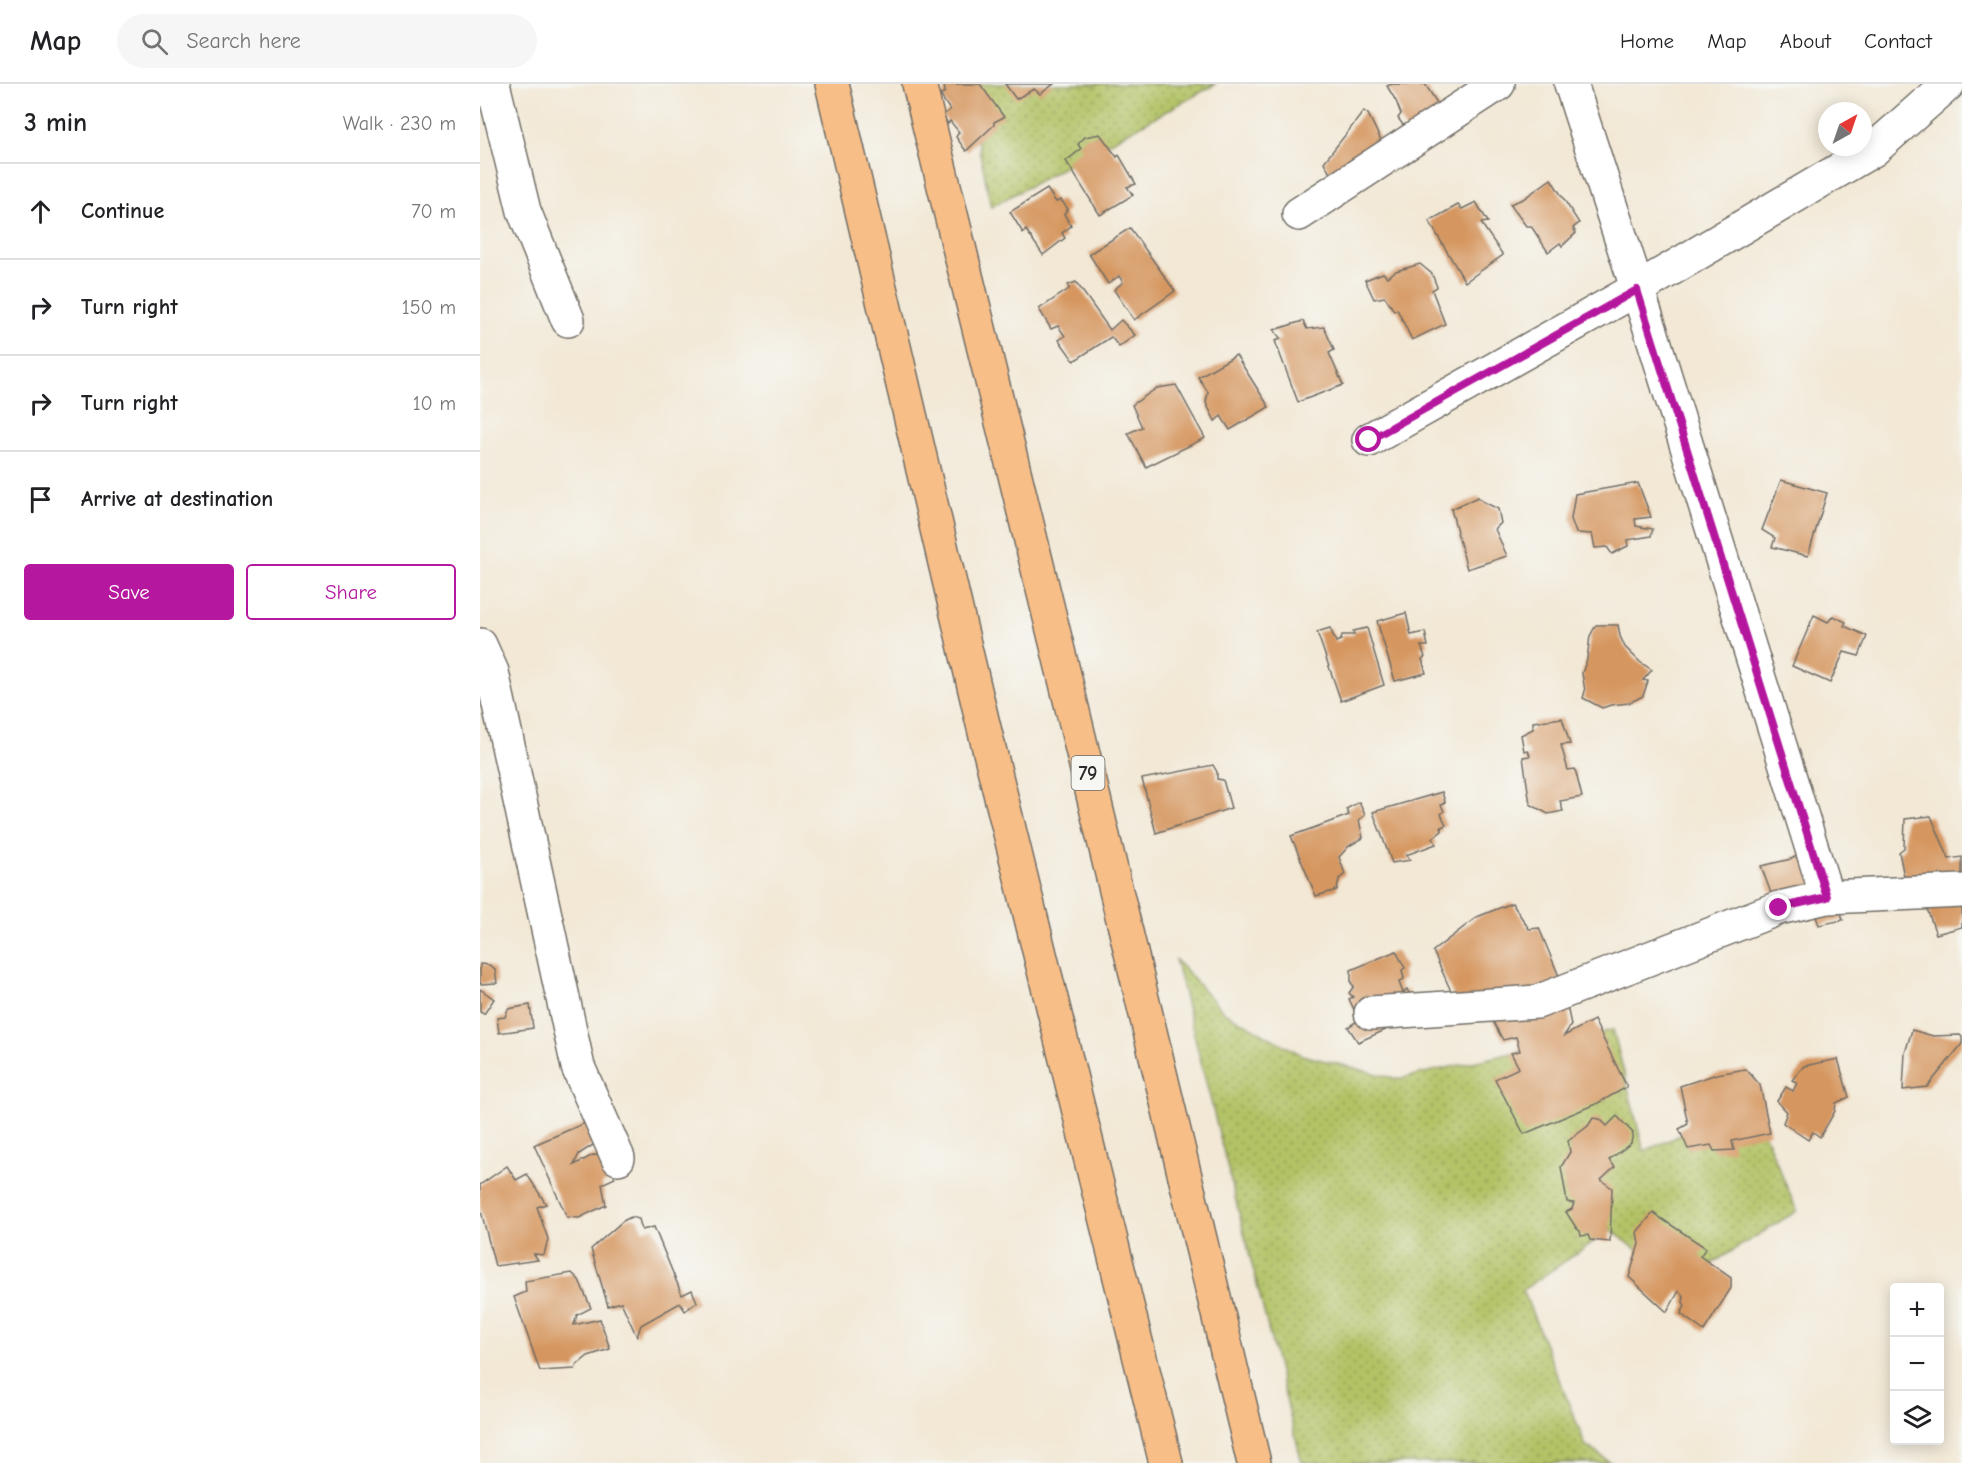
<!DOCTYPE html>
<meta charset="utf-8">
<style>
:root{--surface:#fff;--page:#f6f6f6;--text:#202124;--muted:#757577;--line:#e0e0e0;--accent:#b5179e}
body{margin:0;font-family:"Comic Neue",sans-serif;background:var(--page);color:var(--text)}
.controls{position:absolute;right:18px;bottom:18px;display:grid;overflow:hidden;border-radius:6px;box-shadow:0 3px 15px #0003}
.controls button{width:54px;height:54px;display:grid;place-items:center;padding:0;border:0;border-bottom:2px solid var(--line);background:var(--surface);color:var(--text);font:30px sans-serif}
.compass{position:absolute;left:1338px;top:18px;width:54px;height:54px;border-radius:50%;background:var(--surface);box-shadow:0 3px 15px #0003;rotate:40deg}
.stop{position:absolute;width:18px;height:18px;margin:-14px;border:4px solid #b5179e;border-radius:50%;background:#fff}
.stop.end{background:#b5179e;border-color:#fff;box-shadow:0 2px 6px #0008}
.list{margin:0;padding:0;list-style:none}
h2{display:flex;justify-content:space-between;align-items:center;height:78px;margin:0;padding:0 24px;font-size:26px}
h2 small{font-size:20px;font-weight:400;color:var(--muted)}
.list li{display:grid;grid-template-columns:39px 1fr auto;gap:18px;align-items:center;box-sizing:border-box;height:96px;padding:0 24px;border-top:2px solid var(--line)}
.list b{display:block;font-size:22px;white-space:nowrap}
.list em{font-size:20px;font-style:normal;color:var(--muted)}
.actions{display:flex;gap:12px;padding:18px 24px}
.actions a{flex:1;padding:14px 0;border:2px solid var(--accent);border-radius:6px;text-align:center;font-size:21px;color:var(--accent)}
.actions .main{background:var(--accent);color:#fff}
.icon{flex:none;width:33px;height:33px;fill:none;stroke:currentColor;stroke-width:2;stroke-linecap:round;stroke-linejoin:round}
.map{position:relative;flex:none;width:1482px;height:1379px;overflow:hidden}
header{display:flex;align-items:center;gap:36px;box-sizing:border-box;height:84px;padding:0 30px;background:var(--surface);border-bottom:2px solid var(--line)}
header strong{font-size:28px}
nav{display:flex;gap:33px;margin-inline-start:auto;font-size:21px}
.search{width:420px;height:54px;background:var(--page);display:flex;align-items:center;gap:15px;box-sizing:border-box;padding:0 21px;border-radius:33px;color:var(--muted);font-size:22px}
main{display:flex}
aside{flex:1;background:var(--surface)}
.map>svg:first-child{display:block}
</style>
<header>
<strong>Map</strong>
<div class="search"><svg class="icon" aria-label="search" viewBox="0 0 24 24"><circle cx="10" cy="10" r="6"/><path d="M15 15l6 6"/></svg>Search here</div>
<nav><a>Home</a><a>Map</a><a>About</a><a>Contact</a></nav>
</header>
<main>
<aside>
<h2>3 min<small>Walk · 230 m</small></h2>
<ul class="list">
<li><svg class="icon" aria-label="ahead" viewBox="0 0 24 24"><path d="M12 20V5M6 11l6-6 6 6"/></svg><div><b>Continue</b></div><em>70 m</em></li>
<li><svg class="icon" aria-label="right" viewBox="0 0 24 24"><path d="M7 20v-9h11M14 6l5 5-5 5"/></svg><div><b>Turn right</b></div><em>150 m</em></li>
<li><svg class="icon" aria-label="right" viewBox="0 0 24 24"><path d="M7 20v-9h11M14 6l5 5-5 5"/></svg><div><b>Turn right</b></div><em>10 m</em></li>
<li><svg class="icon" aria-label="arrive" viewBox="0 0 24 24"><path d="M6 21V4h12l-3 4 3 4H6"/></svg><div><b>Arrive at destination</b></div></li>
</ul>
<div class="actions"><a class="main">Save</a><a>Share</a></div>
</aside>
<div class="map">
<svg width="1482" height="1379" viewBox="0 0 1482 1379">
<defs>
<pattern id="grass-dots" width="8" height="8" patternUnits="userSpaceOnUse" patternTransform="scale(1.5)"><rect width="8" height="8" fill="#b2c265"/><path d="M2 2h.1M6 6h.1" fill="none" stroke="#919e53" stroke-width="1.8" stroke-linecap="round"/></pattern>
</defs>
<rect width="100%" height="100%" fill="#f6f6f2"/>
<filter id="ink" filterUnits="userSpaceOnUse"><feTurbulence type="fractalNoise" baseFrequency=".0167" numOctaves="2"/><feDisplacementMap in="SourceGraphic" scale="12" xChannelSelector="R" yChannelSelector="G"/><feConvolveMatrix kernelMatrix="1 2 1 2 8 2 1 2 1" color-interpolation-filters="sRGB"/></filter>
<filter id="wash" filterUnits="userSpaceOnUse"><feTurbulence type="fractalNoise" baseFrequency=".008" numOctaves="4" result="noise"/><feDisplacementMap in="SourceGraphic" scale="24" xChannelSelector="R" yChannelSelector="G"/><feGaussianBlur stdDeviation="1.35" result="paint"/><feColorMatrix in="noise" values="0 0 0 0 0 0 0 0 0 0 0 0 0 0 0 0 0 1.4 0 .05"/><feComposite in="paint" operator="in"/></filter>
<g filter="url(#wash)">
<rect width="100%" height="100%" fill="#f2e8d5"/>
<g fill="url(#grass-dots)" stroke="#6e7648" stroke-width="1.5">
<polygon points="486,0 736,0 511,123"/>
<polygon points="695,875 744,928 822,971 918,995 1133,946 1164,1067 1272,1020 1317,1127 1200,1199 1131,1146 1043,1206 1106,1362 1132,1379 822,1379"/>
</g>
<g id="blocks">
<g fill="#d5965e">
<polygon points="466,0 500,0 524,33 514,38 514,41 486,67 476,53 479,48 470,37 468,40 463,31 470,26 460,11 465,8 464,1"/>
<polygon points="525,0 574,0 560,10 554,5 536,15"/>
<polygon points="912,0 945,0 972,42 936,59 918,34 921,30 916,17 907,2"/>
<polygon points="884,27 888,30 914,83 860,109 844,78"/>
<polygon points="620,50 637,73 639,71 656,100 647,103 653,111 620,131 586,77 601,65 598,60 605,53"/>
<polygon points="1071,95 1099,139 1093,144 1096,149 1082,162 1080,159 1068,168 1051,142 1046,142 1030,120 1043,115"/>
<polygon points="567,105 576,118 581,116 588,125 584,130 591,142 582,149 585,154 563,171 546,146 543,149 530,128"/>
<polygon points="996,118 1008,138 1001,139 1023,171 985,198 949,137 978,121 982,125"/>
<polygon points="650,144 695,207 654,236 634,206 643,198 639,192 628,200 609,170"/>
<polygon points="940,180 952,190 957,203 952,206 965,240 932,256 917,225 914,227 905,213 894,215 885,196 903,189 907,193 916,187"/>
<polygon points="596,198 630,246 641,236 655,251 639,263 631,253 594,277 579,256 585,252 578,242 571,245 559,225 589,205 588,201"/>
<polygon points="823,237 827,245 844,243 854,266 849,269 863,301 818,318 795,257 801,255 794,246"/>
<polygon points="756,271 789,323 750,346 741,332 735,337 726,319 728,308 718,293"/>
<polygon points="696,301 725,354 666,383 648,349 662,343 652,321 677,304"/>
<polygon points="1301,396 1347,409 1328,472 1292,463 1295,454 1282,446"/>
<polygon points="1158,399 1171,433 1155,435 1156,442 1173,445 1171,452 1147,456 1148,462 1132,470 1127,463 1115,464 1112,450 1096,449 1091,435 1095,410"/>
<polygon points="998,413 1002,417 1018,425 1021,439 1015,445 1027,472 987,485 971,425"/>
<polygon points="926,529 931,551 945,548 948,562 941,562 945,573 942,575 946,589 915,597 897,537"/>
<polygon points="1334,531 1348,538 1353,532 1366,538 1364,542 1387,552 1379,572 1364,568 1350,599 1312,582"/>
<polygon points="1116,541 1138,541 1140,552 1145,563 1160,578 1172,586 1163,596 1168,597 1163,612 1149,619 1131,621 1122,624 1103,614 1105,607 1102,589 1107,575 1110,552"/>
<polygon points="850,544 856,558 861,556 862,551 874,551 873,547 887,544 904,601 861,617 837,548"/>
<polygon points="1082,634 1090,660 1081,661 1088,686 1095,685 1102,713 1080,717 1083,727 1068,730 1050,720 1043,673 1050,672 1048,666 1044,667 1041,651 1053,645 1053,638"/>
<polygon points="733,681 737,688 737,695 743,696 751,724 676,749 662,695"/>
<polygon points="962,708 965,718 961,721 964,727 961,730 966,741 961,743 962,747 953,754 956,760 926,771 931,776 912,779 893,728"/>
<polygon points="879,718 885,731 879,736 883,754 869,762 859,773 865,790 859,795 857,806 836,812 811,752 869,731 866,725"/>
<polygon points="1451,732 1469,775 1482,773 1482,843 1456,850 1446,822 1431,826 1419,768 1424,764 1425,735"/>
<polygon points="1340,760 1346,770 1363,836 1339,841 1335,830 1292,812 1281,782 1311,775"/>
<polygon points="1032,819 1049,845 1059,844 1083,902 1091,941 1084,952 1114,936 1147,1003 1118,1019 1044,1050 1015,995 1039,984 1031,969 1040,967 1036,953 1023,956 1010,932 975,916 953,867 997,833"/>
<polygon points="916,867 925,884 922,886 924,895 919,898 923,909 927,905 940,931 878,958 868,943 879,936 869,915 873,913 869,909 874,902 871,899 871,886"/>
<polygon points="0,880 9,881 15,885 17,899 0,900"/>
<polygon points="0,905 14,915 4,930 0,928"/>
<polygon points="50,921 53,944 19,949 17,934 25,933 28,925"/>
<polygon points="1432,946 1453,952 1480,951 1482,953 1482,960 1447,1003 1423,1006 1425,969"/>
<polygon points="1358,975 1369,1013 1356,1019 1355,1027 1340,1053 1333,1048 1328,1056 1303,1039 1307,1028 1297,1017 1306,1003 1313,1007 1317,999 1312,996 1324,982"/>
<polygon points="1266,985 1280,1001 1290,1049 1252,1057 1254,1066 1234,1067 1231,1061 1208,1065 1199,1045 1208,1040 1200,1002 1237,990"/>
<polygon points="1137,1032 1153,1049 1151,1059 1129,1076 1135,1083 1121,1096 1132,1104 1130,1158 1110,1156 1108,1151 1101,1152 1100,1147 1097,1145 1086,1128 1092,1125 1094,1119 1087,1118 1081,1083 1090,1068 1088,1057 1108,1042 1113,1034 1120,1035 1127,1042"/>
<polygon points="105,1039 119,1057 99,1070 94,1081 113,1071 125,1072 135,1094 122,1100 126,1121 99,1134 87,1133 54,1061"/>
<polygon points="27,1082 36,1096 47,1090 66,1120 57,1123 68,1155 64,1171 54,1170 58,1176 15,1182 0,1123 0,1101"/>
<polygon points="1173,1129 1226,1164 1220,1172 1251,1194 1251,1204 1224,1247 1201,1230 1205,1222 1203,1218 1204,1213 1199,1207 1187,1228 1149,1193 1159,1160 1157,1148"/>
<polygon points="151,1133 159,1135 162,1146 174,1143 202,1211 212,1206 217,1218 205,1227 200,1219 161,1241 157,1253 141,1218 128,1222 111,1165 143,1137"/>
<polygon points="92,1189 99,1196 111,1224 97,1231 94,1241 120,1235 130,1265 108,1272 97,1281 95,1285 60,1287 34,1213 46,1208 45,1197"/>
</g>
</g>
</g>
<g filter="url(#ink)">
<use href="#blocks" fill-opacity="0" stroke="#716d66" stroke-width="1.5"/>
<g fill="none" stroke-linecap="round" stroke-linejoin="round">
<defs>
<g id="minor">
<polyline points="13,0 44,127 88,236"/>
<polyline points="1091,0 1171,247 1347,813"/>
<polyline points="819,130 1018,0"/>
<polyline points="889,356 1157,205 1393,66 1468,0"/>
<polyline points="0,561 12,588 98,983 138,1074"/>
<polyline points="891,929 1057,918 1299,824 1347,813 1482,807"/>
</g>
<g id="trunk">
<polyline points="352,0 503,640 686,1379"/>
<polyline points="439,0 587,603 774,1379"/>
</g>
</defs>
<use href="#minor" stroke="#716d66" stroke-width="36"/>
<use href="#trunk" stroke="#716d66" stroke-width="36"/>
<use href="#minor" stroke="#fff" stroke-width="33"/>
<use href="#trunk" stroke="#f7be88" stroke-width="33"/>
</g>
</g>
<g fill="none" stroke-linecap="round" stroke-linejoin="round" filter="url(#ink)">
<polyline stroke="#b5179e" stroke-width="8" points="889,356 1157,206 1347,813 1299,824"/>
</g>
<g text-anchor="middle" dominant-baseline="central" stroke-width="4.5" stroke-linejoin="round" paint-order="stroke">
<rect fill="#f6f6f2" stroke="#686867" stroke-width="1.5" x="591.5" y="672" width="33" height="34" rx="4.5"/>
<g font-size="20" font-weight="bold" fill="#2b2b2b">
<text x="608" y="689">79</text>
</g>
</g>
</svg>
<div class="controls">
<button>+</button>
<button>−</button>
<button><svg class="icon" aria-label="layers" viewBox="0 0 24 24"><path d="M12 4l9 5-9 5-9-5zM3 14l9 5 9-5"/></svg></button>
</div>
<svg class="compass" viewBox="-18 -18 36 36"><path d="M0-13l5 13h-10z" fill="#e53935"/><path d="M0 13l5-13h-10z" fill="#757577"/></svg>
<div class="stop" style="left:889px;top:356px"></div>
<div class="stop end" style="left:1299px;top:824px"></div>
</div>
</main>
